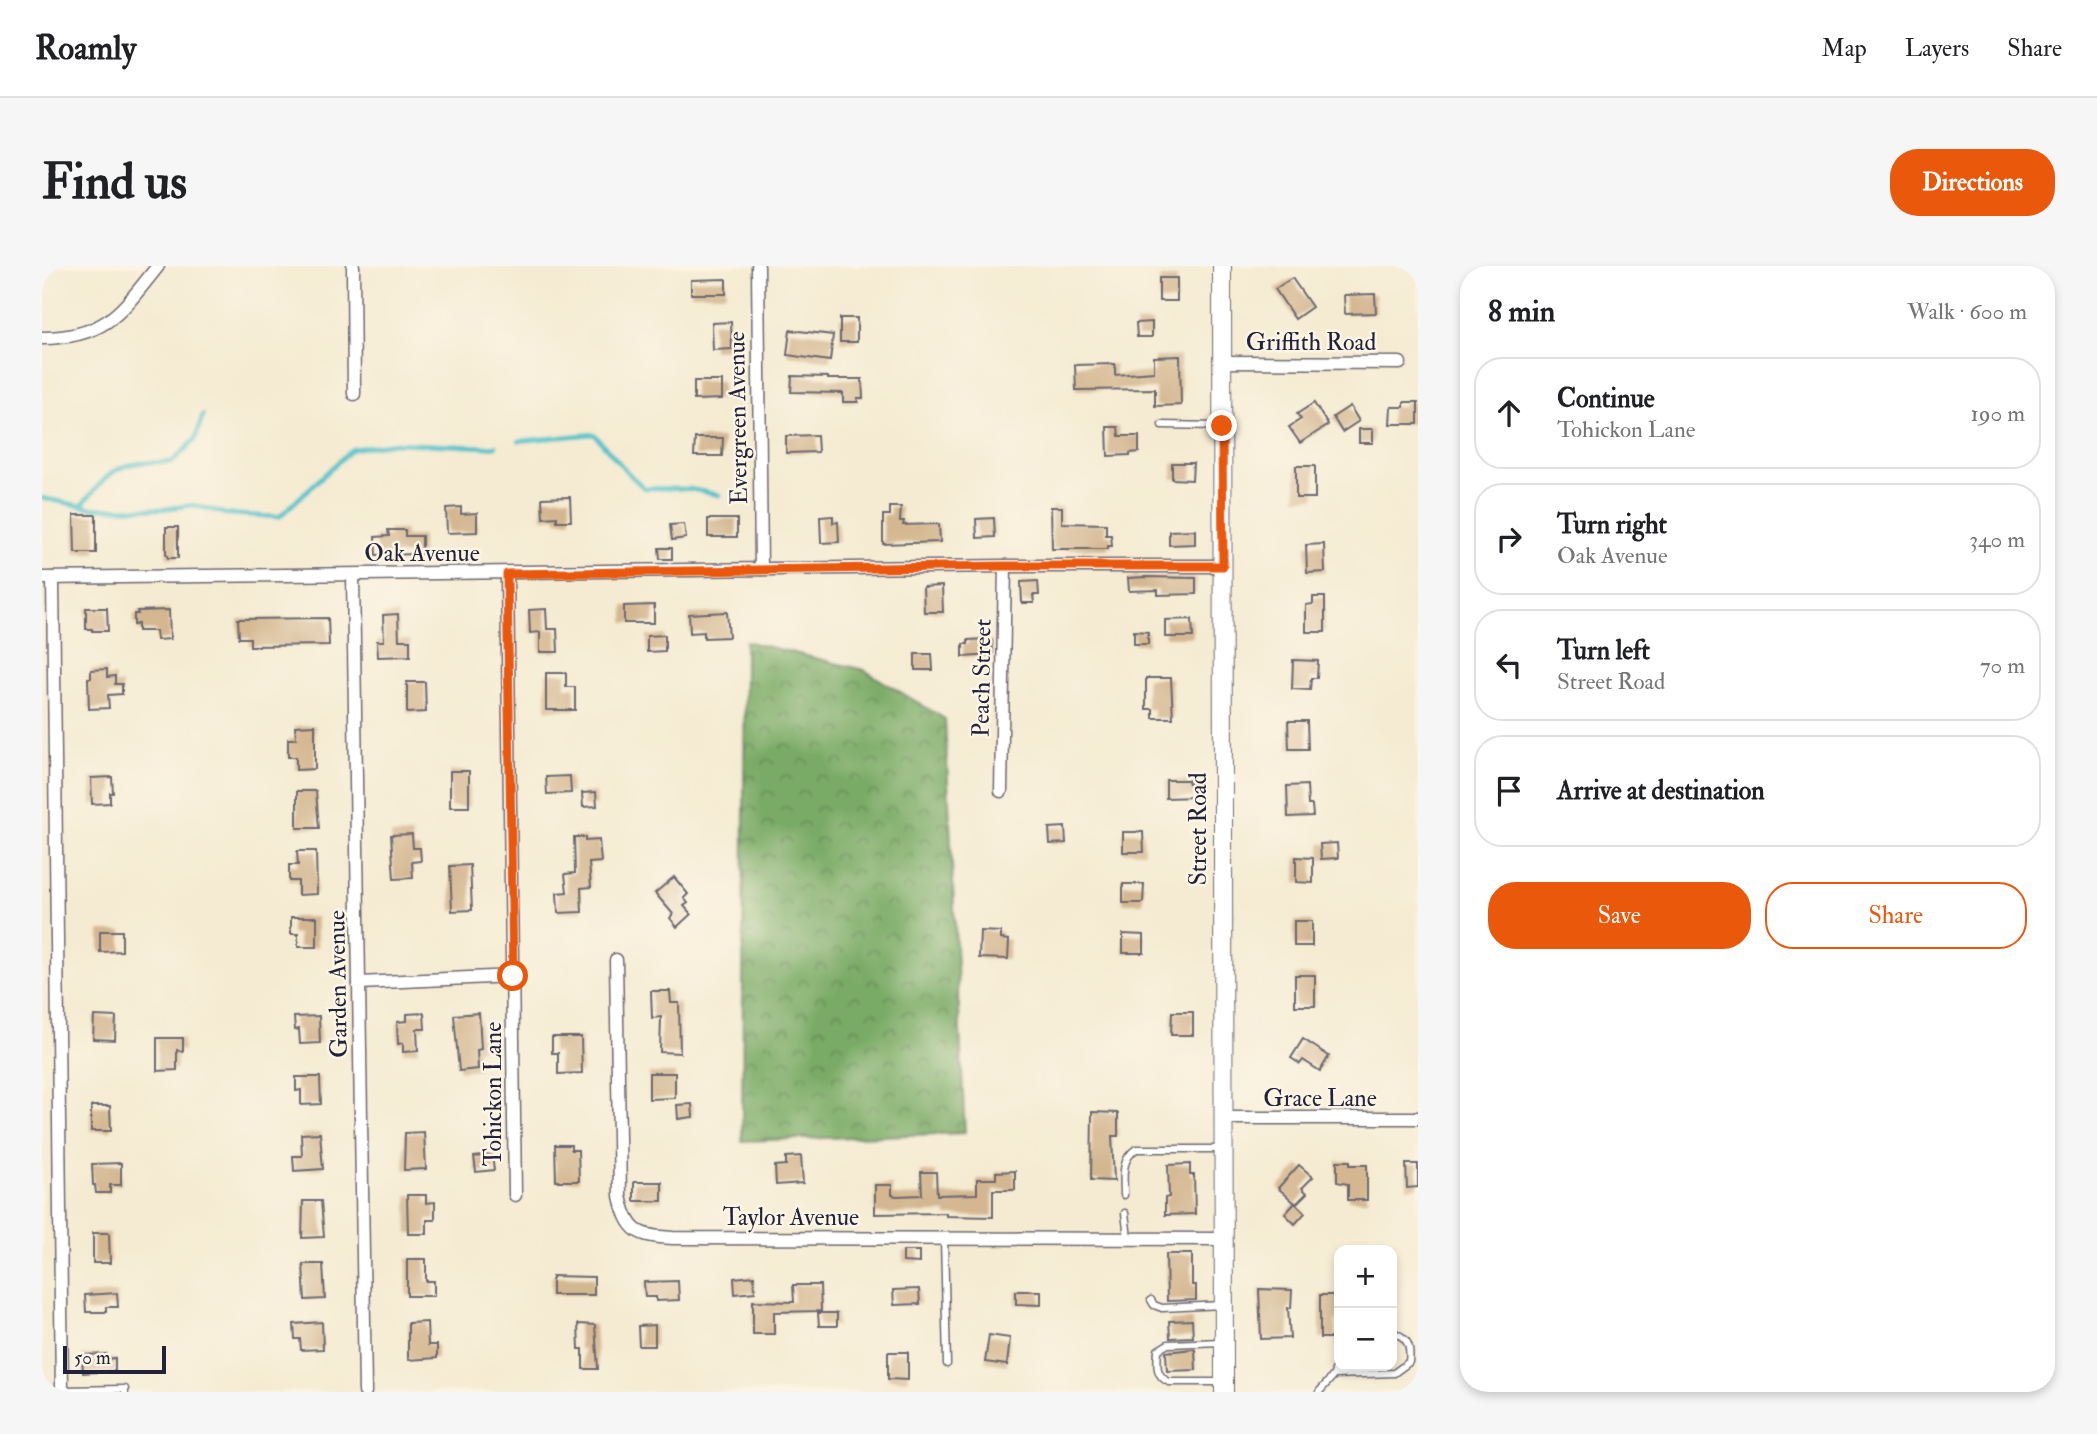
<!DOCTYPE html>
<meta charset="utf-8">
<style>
:root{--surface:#fff;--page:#f6f6f6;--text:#202124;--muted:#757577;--line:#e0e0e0;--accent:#ea580c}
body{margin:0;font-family:"IM FELL Double Pica",serif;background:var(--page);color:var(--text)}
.controls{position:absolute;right:21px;bottom:21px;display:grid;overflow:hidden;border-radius:14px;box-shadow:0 4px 10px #0003}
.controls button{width:63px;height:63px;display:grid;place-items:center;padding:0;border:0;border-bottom:2px solid var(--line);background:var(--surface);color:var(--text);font:35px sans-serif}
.scale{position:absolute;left:21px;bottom:18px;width:103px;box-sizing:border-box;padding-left:7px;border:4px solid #22223b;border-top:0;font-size:19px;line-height:24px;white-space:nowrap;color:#22223b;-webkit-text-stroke:5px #fcf5e5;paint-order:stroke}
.stop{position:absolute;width:21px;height:21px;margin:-16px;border:5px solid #ea580c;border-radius:50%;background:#fff}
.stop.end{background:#ea580c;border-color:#fff;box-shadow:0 2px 7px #0008}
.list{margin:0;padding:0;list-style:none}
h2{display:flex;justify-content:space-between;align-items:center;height:91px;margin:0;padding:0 28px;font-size:30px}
h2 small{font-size:23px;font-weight:400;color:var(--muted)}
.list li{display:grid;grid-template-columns:46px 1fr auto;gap:21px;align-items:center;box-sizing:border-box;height:112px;margin:0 14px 14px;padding:0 14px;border:2px solid var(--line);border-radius:28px}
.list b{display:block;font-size:26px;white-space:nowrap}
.list p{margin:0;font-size:23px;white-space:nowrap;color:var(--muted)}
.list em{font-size:23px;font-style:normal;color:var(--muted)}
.actions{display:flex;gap:14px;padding:21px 28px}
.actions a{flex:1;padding:16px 0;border:2px solid var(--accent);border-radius:28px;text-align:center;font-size:24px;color:var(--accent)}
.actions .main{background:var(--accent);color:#fff}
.icon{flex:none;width:38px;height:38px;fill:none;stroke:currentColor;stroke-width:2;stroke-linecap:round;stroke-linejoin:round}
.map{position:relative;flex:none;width:1376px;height:1126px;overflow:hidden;border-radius:28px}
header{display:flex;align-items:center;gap:42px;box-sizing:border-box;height:98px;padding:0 35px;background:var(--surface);border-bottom:2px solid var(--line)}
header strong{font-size:33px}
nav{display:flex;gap:38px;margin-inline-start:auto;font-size:24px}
.intro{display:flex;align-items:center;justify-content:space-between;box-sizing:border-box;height:168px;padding:0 42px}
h1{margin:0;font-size:49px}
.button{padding:18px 32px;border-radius:28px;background:var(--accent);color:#fff;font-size:24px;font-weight:700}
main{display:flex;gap:42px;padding:0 42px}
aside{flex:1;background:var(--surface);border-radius:28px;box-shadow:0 4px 10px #0003}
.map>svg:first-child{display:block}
</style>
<header>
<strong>Roamly</strong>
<nav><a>Map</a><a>Layers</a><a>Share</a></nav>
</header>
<div class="intro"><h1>Find us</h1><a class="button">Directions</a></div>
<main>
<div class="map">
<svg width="1376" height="1126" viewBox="0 0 1376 1126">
<defs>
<pattern id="forest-crowns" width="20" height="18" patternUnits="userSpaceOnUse" patternTransform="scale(1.75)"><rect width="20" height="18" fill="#7aab66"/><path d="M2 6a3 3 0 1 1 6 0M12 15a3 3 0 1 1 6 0" fill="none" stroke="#648b55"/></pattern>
</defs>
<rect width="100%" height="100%" fill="#fcf5e5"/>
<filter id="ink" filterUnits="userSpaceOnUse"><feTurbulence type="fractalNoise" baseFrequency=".0143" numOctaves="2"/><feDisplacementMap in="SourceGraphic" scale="14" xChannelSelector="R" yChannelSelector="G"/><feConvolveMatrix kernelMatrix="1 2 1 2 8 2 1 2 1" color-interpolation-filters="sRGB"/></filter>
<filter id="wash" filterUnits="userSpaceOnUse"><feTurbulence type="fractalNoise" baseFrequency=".00686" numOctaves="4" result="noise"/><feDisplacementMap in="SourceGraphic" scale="28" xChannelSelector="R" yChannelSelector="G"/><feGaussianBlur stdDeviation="1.57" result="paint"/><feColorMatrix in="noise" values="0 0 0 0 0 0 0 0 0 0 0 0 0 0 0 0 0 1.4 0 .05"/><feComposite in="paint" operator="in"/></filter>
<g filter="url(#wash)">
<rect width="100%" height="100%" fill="#f5ebd2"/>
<polygon fill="url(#forest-crowns)" stroke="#4e6650" stroke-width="2" points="703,375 822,404 903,453 923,867 700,875"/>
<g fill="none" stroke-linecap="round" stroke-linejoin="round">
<g stroke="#53c1ca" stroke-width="4.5">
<polyline points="477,175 552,168 586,207 602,222 648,223 677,229"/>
<polyline points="0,232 50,242 120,243 152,239 184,248 237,251 310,183 353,177 445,181 454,180"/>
<path d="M 39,240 C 73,199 77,196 130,196 L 153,174 L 161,149"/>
</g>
</g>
<g id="blocks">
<g fill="#d4b791">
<rect x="1117" y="12" width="18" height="23"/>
<polygon points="1250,12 1270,41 1253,53 1233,23"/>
<polygon points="684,13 684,28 649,28 649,14"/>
<polygon points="1333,28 1334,47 1303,48 1302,29"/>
<rect x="798" y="52" width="17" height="24"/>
<polygon points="689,56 690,83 671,84 670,57"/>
<polygon points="1110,56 1110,71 1095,71 1094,57"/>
<polygon points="748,64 791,69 788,95 745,89"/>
<polygon points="1138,90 1139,139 1113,140 1113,123 1034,124 1033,99 1073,98 1073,109 1112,106 1112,91"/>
<polygon points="750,110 786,111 786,113 820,113 821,132 815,132 816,136 801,136 801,127 749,126"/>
<polygon points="652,115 680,115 680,133 652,134"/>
<polygon points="1362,136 1376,136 1376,158 1348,158 1349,141 1362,141"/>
<polygon points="1272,137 1286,159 1258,177 1247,161 1259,153 1255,148"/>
<polygon points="1308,140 1317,155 1300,166 1291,151"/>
<polygon points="1065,161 1076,161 1077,170 1097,170 1097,186 1088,187 1088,189 1066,190"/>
<rect x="1317" y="163" width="14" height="14"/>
<polygon points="775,169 776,186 744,187 744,170"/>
<polygon points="653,172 681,172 680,190 652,190"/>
<polygon points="1130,197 1151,197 1150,214 1130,213"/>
<rect x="1254" y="200" width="19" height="32"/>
<polygon points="528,231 529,255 515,255 515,251 501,252 500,232"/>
<polygon points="419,241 419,248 435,247 435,266 405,267 404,242"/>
<polygon points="848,241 859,241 858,255 862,255 861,259 897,258 898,276 841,278 841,249 848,249"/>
<polygon points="1009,241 1020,241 1020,257 1064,258 1064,269 1069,269 1070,280 1066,280 1066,283 1010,283"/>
<polygon points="32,249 54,249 54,287 33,287"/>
<polygon points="791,250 791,257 796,256 797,276 779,277 778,251"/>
<polygon points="952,252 953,271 935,272 934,253"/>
<rect x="666" y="253" width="29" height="18"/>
<polygon points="642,258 644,272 630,274 628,259"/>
<polygon points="124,261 136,261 136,292 126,292 124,288"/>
<polygon points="346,264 363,264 363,270 380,270 380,288 334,289 333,271 347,270"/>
<polygon points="1153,264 1153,278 1127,279 1127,265"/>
<polygon points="1282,278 1283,306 1265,307 1264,279"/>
<polygon points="617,282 630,282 630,293 618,293"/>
<polygon points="1104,311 1154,312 1154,328 1116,329 1116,324 1087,325 1086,312"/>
<polygon points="996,315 997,329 991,329 992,337 980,337 979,316"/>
<polygon points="900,320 901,346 882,346 881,321"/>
<polygon points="1271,331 1283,331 1283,366 1264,366 1264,339 1271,338"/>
<polygon points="612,339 612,357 582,357 582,340"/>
<polygon points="44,342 65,342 66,365 50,365 50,363 44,363"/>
<polygon points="504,343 505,363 515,363 516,386 498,386 498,366 488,367 487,344"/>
<polygon points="127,344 128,373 115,374 114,365 96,365 96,358 92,359 92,348 96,348 95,345"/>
<polygon points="685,346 687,371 662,372 662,366 648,367 647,348"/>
<polygon points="356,348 357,374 368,374 368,390 336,391 335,375 342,375 341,349"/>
<polygon points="286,352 287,379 208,380 208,372 197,372 196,353"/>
<polygon points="1150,353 1151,371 1123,371 1123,354"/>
<polygon points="1092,365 1106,366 1106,378 1092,378"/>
<polygon points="623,369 623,385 605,386 605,370"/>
<polygon points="945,373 945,375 950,375 951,389 921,391 921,378 926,378 926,374"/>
<polygon points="873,388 890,388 891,404 873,404"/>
<polygon points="1251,394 1276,395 1275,412 1269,412 1268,424 1250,423"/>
<polygon points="65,403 65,411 73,410 73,418 80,418 80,428 66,429 67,442 47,443 46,412 49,412 49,404"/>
<polygon points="504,407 524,407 524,421 533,421 533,444 504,444"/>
<polygon points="1104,412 1129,412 1131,452 1111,452 1111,443 1104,443"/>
<polygon points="365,416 383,416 384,446 365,447"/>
<polygon points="1246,455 1265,455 1266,483 1247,483"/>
<polygon points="273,459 273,503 254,504 254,491 246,491 246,473 254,473 253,460"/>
<rect x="408" y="505" width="19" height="36"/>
<polygon points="528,510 529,527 505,528 504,511"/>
<polygon points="70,511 71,527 68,527 68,537 50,538 49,512"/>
<polygon points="1124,514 1146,514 1147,518 1153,518 1153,531 1124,532"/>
<polygon points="1265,519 1266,539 1270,539 1271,550 1246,551 1245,520"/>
<polygon points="255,525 274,525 277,562 255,562"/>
<polygon points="554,526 555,540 541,541 540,527"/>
<polygon points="1023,561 1024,577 1008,578 1007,562"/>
<polygon points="1081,566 1101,566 1102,586 1081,586"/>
<polygon points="370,568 371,582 378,582 379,595 370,596 371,612 352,613 349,569"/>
<polygon points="532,571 543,571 543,575 557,574 559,596 547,597 549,621 539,622 540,646 516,647 515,627 525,626 523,608 533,607"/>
<polygon points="1295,577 1296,592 1279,593 1278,578"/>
<polygon points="255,585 274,585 275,628 256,629 256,615 247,615 247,599 256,599"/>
<polygon points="1254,591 1271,592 1271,617 1254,616"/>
<polygon points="428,599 430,644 410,645 408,600"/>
<polygon points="632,611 646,628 642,632 646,637 642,640 649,648 635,661 628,652 631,648 613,627"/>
<polygon points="1081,618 1102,618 1101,637 1081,637"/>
<polygon points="249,651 275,651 275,681 256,681 256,668 249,668"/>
<rect x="1252" y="655" width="18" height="25"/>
<polygon points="58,665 80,665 80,685 58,686"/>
<polygon points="938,665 959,666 959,673 967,674 966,693 937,692"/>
<polygon points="1081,668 1102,669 1102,687 1081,687"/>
<rect x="1253" y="709" width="20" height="31"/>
<polygon points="609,725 628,725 629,737 637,737 638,787 618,786 619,751 610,752"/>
<polygon points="1130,746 1151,746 1151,769 1129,769"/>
<polygon points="382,747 383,763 375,763 376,785 361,786 361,777 356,778 355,756 365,755 365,748"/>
<polygon points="437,747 439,783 435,784 436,803 417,805 412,749"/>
<polygon points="52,750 74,751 73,774 51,773"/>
<polygon points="277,750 278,777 258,778 257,763 253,764 252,751"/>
<polygon points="510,771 539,771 540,807 516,808 516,787 510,787"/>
<polygon points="115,772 141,772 141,785 135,784 135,804 115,805"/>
<polygon points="1261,773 1287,790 1278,805 1261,794 1258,798 1249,792"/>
<polygon points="607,807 633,807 633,832 607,833"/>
<polygon points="254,811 278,811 279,838 259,839 259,824 254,825"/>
<polygon points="650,838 651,851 636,853 635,839"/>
<polygon points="49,840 68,840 69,865 49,865"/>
<polygon points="1050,846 1076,847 1076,870 1070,870 1072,915 1049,914"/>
<polygon points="382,866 384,903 362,904 363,867"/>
<polygon points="278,867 281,903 252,905 251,890 260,890 259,868"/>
<polygon points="513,879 529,879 529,884 536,884 537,915 514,915"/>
<polygon points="450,889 452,904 434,906 432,891"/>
<polygon points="759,890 761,917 734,919 733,900 744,899 744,891"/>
<polygon points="1295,895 1308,895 1308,899 1325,899 1325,934 1306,934 1306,918 1295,916"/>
<polygon points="79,897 79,919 68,919 68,927 54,927 53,919 51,919 50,898"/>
<polygon points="1148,898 1148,909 1152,909 1153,948 1123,949 1123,932 1127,931 1126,899"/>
<polygon points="1364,898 1376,898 1376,921 1365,922"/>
<polygon points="1257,899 1271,911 1260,922 1265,927 1254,938 1236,922"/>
<polygon points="973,905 973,924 951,924 951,951 904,950 904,947 833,948 833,919 850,919 850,929 854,930 880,929 879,906 894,906 895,929 935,928 935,913 954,913 954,906"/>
<rect x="592" y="916" width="28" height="19"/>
<polygon points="365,929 384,929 384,937 393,936 393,954 385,954 385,968 366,968"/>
<polygon points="261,935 279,935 282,971 260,972"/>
<polygon points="1253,937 1263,947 1253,958 1243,948"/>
<polygon points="51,967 67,967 68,997 51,997"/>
<polygon points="861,985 877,985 877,997 861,996"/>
<polygon points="1124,988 1150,988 1150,1019 1154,1019 1154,1034 1125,1035"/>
<polygon points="365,993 384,993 384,1015 392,1015 392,1030 365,1030"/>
<polygon points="261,998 281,998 283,1033 263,1034"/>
<polygon points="510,1010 552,1011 552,1029 510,1029"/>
<polygon points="712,1010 713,1026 693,1028 692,1012"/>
<polygon points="636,1015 637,1034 614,1035 614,1031 603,1031 602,1016"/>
<polygon points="751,1019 778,1019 779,1045 732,1046 732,1068 711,1068 711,1035 752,1036"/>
<polygon points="877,1023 878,1038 852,1039 851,1024"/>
<polygon points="1217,1023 1250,1024 1249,1042 1246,1042 1248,1072 1219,1073"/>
<polygon points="974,1025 999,1025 999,1039 974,1038"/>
<polygon points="75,1027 76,1041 64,1041 64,1046 44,1046 43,1029"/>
<polygon points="1278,1029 1297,1029 1297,1054 1293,1054 1293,1072 1278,1072"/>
<polygon points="776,1047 795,1047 795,1060 777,1060"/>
<polygon points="1150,1054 1151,1071 1128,1072 1127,1055"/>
<polygon points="280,1056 281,1083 259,1084 258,1073 253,1073 252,1058"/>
<polygon points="385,1056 386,1079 395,1079 395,1092 366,1094 366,1057"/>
<polygon points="536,1058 553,1059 556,1103 541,1103 541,1083 537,1083"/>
<polygon points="613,1059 613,1080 597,1080 596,1060"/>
<polygon points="947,1069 968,1072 965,1099 943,1096"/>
<polygon points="1151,1083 1153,1084 1154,1104 1125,1105 1124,1086"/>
<polygon points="846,1086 866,1086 866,1114 846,1113"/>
<polygon points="65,1088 65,1093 73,1092 73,1105 41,1107 40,1089"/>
</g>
</g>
</g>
<g filter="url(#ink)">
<use href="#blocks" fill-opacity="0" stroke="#6c6870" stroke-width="2"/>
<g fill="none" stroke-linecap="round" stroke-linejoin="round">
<defs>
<g id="lane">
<polyline points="1120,159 1178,160"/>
<path d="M 1082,929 C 1082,912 1078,894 1094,883 L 1179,883"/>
<polyline points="1083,947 1086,972"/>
<polyline points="902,972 905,1098"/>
<polyline points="1109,1034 1112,1039 1120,1042 1180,1039"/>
<path d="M 1180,1076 L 1126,1078 L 1116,1084 C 1115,1098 1113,1110 1127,1116 L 1180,1116"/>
<path d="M 1292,1109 L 1352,1107 L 1367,1096 C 1369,1080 1366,1071 1350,1066"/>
<polyline points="20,1124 83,1123 83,1126"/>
<polyline points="1277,1126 1292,1109 1297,1083"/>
</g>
<g id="street">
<polyline points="311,0 312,128"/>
<polyline points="716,0 719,303"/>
<path d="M 0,72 C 64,72 79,46 116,0"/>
<polyline points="1179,96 1358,97"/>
<polyline points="465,308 473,929"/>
<polyline points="311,309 323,1126"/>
<polyline points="0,312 963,300 1181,300"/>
<polyline points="11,312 20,1126"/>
<polyline points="959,525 963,300"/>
<path d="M 574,694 L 578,930 C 586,966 595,970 631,972 L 1181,973"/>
<polyline points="317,717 471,710"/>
<polyline points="1181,852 1376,852"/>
</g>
<polyline id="secondary" points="1180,0 1182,1126"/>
</defs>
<use href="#lane" stroke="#6c6870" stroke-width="9"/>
<use href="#street" stroke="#6c6870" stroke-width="15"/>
<use href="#secondary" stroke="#6c6870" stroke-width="20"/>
<use href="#lane" stroke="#fff" stroke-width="6"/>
<use href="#street" stroke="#fff" stroke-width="12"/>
<use href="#secondary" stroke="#fff" stroke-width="18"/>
</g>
</g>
<g fill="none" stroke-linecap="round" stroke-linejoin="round" filter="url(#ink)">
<polyline stroke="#ea580c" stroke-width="9" points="471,710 465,308 962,300 1181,300 1180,160"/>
</g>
<g text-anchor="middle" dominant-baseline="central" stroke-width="5" stroke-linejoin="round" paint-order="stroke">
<g font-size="24" fill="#22223b" stroke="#fcf5e5">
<text x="1269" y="76">Griffith Road</text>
<text transform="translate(696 152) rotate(-91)">Evergreen Avenue</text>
<text x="380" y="287">Oak Avenue</text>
<text transform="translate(940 412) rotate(-89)">Peach Street</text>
<text transform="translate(1156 563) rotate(-90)">Street Road</text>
<text transform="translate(296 718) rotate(-91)">Garden Avenue</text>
<text transform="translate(451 828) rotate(-90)">Tohickon Lane</text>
<text x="1278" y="832">Grace Lane</text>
<text x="749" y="951">Taylor Avenue</text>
</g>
</g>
</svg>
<div class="controls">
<button>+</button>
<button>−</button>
</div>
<div class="scale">50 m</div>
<div class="stop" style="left:471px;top:710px"></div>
<div class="stop end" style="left:1180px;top:160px"></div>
</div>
<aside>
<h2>8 min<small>Walk · 600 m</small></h2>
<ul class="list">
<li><svg class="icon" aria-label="ahead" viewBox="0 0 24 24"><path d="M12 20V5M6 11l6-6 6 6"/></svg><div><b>Continue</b><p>Tohickon Lane</p></div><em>190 m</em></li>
<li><svg class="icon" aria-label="right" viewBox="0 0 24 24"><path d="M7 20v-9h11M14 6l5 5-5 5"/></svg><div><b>Turn right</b><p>Oak Avenue</p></div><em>340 m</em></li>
<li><svg class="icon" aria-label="left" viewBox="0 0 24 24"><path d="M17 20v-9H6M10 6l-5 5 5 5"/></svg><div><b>Turn left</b><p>Street Road</p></div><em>70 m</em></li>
<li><svg class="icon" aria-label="arrive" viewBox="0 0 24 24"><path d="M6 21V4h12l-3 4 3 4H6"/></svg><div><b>Arrive at destination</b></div></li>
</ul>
<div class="actions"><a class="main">Save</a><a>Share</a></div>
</aside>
</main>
